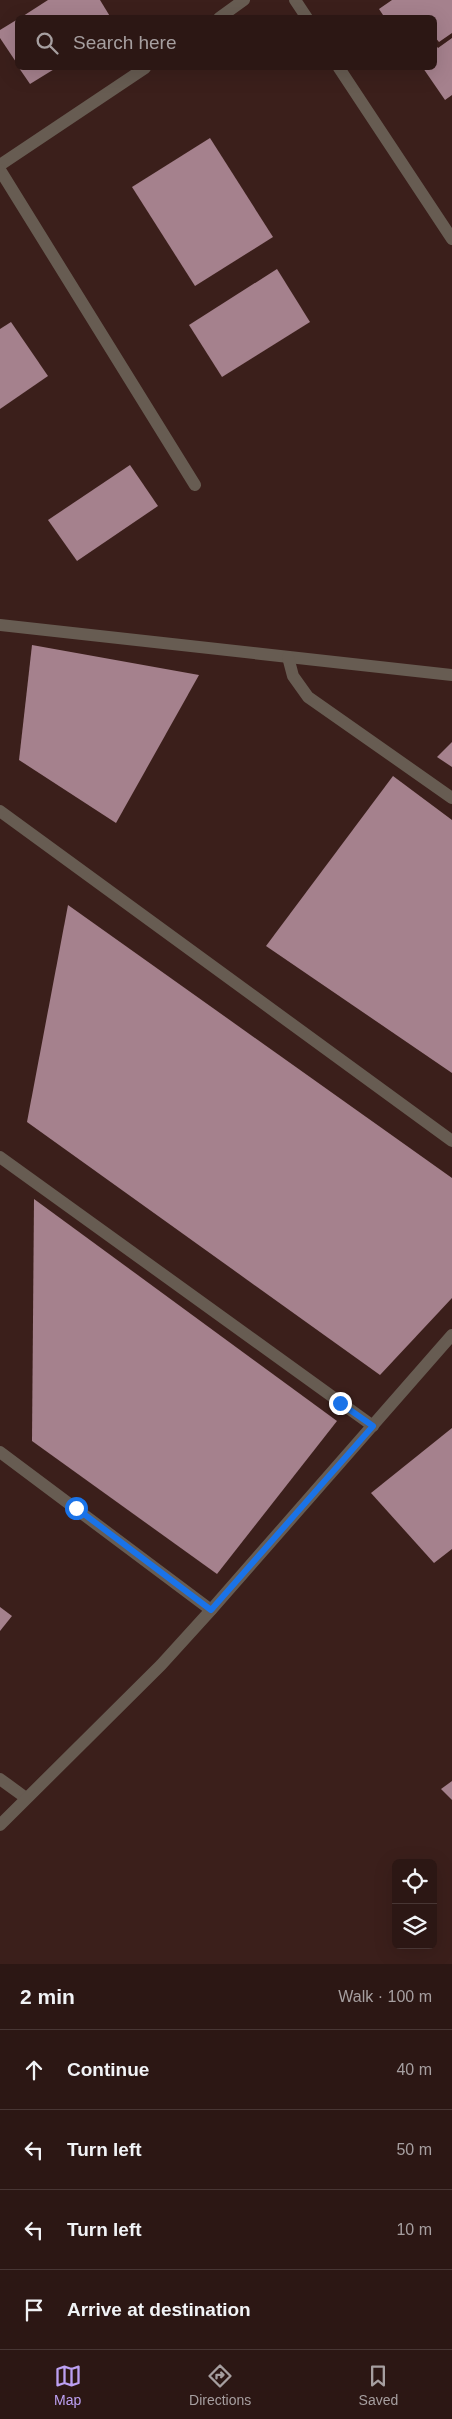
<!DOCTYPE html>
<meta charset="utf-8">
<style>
:root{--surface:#2c1714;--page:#382422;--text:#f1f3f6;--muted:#a69fa0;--line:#483634;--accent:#bca0f2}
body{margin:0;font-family:Arial,sans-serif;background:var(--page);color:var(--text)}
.controls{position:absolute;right:15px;bottom:15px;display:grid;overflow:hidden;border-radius:8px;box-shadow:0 5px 20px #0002}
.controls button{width:45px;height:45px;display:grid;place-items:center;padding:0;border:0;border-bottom:1px solid var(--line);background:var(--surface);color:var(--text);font:25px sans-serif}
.stop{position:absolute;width:15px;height:15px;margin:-11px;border:4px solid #1a73e8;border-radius:50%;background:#fff}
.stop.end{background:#1a73e8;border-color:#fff;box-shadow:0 1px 5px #0008}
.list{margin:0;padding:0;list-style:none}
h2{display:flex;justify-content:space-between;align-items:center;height:65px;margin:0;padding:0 20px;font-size:21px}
h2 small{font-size:16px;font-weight:400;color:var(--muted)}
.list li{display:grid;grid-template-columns:32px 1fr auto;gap:15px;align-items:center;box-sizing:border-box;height:80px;padding:0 20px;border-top:1px solid var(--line)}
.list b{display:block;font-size:19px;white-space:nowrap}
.list em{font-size:16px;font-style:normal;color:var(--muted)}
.icon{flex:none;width:28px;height:28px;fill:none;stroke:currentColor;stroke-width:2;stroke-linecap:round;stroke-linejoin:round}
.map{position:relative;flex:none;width:452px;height:1964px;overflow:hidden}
.search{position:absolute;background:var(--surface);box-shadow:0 5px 20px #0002;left:15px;right:15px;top:15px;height:55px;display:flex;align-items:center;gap:12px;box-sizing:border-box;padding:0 18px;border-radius:8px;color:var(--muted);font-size:19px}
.sheet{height:385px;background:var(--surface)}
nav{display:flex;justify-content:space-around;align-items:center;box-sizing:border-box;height:70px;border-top:1px solid var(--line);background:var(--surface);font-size:14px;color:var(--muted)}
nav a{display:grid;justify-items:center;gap:2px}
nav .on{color:var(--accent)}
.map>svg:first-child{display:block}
</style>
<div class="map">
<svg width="452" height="1964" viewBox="0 0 452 1964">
<rect width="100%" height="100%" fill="#3b1f1b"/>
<g fill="#a5818d">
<polygon points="48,0 100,0 111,18 20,18"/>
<polygon points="392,0 452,0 452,33 439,42 434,36 434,18 385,18 379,9"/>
<polygon points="18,19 18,65 0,38 0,30"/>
<polygon points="452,38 452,95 445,100 423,68 434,68 434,43 438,48"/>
<polygon points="19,68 56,68 30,84"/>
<polygon points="210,138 273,237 195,286 132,187"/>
<polygon points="277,269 310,322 222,377 189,325"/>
<polygon points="11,322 48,376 0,409 0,329"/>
<polygon points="130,465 158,506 77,561 48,520"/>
<polygon points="32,645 199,675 116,823 19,760"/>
<polygon points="452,742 452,767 437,757"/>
<polygon points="393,776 452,820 452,1073 266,946"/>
<polygon points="68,905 452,1178 452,1298 380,1375 27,1122"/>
<polygon points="34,1199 337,1421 217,1574 32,1441"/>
<polygon points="452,1428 452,1549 434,1563 371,1493"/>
<polygon points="0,1607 12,1616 0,1631"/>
<polygon points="452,1781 452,1800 441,1789"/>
</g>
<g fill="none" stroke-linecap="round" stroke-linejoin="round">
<g stroke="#675c52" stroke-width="12">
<polyline points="295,0 307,18"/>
<polyline points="219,18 244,0"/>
<polyline points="339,68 452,239"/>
<polyline points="0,165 145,68"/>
<polyline points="0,170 195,485"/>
<polyline points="0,625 452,675"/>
<polyline points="288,657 293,676 308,697 452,798"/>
<polyline points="0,811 452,1141"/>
<polyline points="0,1157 373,1426"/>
<polyline points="0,1452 211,1610"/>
<polyline points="0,1779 26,1798"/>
<polyline points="0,1825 161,1665 211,1610 452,1335"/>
</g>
</g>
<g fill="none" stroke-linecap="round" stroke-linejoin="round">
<polyline stroke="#1a73e8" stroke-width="6" points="76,1508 211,1610 373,1426 340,1403"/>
</g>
</svg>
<div class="controls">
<button><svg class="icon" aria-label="locate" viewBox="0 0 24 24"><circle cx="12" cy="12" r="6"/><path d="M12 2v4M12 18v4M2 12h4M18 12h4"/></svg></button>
<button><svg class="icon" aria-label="layers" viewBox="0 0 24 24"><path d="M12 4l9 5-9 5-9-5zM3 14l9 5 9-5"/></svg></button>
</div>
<div class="stop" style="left:76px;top:1508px"></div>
<div class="stop end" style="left:340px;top:1403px"></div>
<div class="search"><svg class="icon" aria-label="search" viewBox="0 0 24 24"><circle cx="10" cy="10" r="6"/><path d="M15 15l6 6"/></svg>Search here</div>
</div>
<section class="sheet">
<h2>2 min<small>Walk · 100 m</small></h2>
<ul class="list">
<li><svg class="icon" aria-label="ahead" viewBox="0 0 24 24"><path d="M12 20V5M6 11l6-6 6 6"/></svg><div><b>Continue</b></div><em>40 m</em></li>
<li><svg class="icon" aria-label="left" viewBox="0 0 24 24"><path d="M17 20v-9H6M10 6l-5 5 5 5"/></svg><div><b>Turn left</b></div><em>50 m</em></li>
<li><svg class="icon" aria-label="left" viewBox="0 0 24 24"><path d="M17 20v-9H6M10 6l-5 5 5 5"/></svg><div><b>Turn left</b></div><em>10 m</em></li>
<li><svg class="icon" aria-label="arrive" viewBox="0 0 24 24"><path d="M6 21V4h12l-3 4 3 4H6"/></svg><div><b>Arrive at destination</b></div></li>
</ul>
</section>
<nav>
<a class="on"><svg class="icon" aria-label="map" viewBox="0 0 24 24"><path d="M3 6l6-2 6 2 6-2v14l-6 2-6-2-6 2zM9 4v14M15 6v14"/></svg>Map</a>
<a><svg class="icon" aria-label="directions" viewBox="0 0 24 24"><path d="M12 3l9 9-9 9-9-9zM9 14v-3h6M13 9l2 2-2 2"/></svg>Directions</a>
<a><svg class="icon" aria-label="saved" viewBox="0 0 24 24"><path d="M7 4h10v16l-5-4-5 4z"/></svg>Saved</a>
</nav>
